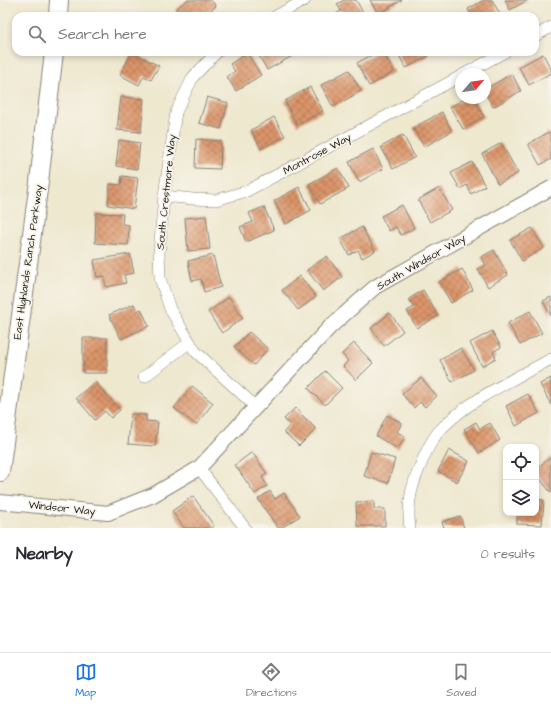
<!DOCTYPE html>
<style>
:root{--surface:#fff;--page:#f7f7f7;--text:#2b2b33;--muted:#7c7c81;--line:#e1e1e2;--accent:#1a73e8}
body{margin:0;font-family:"Architects Daughter",sans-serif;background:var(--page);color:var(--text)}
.controls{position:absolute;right:12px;bottom:12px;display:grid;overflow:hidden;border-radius:8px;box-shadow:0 2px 6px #0003}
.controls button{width:36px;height:36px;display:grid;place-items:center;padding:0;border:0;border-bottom:1px solid var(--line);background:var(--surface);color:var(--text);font:20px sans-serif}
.compass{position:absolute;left:455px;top:68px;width:36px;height:36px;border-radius:50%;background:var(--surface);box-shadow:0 2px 6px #0003;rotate:61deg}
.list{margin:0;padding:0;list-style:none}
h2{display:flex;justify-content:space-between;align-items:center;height:52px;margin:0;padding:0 16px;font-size:17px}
h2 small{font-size:13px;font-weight:400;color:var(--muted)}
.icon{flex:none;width:22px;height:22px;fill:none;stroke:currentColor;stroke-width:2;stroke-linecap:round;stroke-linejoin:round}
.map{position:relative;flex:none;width:551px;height:528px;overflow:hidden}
.search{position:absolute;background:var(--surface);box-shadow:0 2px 6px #0003;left:12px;right:12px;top:12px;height:44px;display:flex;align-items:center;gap:10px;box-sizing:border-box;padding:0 14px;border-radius:12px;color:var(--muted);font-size:15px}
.sheet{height:124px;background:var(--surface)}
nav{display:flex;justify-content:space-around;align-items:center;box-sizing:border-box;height:56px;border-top:1px solid var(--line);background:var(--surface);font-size:11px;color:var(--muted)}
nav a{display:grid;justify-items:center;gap:2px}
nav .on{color:var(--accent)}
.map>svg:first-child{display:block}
</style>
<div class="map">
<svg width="551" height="528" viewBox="0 0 551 528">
<defs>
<pattern id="building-cross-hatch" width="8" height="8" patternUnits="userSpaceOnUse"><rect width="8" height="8" fill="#db9469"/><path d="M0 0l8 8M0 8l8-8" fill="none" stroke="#b17856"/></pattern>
</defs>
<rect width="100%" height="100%" fill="#f7f3e8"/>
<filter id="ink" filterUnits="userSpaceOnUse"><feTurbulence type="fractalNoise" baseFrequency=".025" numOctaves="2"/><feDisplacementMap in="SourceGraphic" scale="8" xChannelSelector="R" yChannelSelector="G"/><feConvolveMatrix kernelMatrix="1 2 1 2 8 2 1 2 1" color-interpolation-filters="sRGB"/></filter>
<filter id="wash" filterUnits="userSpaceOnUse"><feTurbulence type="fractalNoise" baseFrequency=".012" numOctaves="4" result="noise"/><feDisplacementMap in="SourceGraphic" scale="16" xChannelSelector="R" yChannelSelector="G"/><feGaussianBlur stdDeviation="0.9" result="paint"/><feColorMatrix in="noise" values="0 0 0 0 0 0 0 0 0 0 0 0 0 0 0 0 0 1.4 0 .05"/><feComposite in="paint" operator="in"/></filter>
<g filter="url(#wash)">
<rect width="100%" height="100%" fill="#eee8cf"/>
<g id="blocks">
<g fill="url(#building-cross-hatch)">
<polygon points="187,0 211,0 216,6 204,16 181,16 175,10"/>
<polygon points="344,0 356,0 365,16 332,16 341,11 337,4"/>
<polygon points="370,0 402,0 378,14"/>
<polygon points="484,0 492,0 500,14 497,16 472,16 468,9"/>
<polygon points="505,0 528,0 510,10"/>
<polygon points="132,52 159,66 151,80 144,76 139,85 120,75"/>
<polygon points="257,52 295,52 296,54 267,70"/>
<polygon points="377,52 383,52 394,72 369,86 357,63"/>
<polygon points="397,52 427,52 429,56 406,68"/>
<polygon points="247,53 261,75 236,91 227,77 235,71 230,64"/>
<polygon points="543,54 551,69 551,73 529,85 519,67"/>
<polygon points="349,70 361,91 333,107 321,85"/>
<polygon points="512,74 521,91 493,107 485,93 485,89"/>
<polygon points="310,87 323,111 297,125 285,101"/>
<polygon points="121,97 144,99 141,132 117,130"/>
<polygon points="207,97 228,103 221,129 199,123"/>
<polygon points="466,98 474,98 484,117 463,129 450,107"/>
<polygon points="442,112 452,131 424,147 413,128"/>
<polygon points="274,117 285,136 261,149 251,130"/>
<polygon points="549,132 551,136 551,159 540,165 528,144"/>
<polygon points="403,135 415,157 393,169 381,147"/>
<polygon points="196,139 221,141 220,169 195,168"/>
<polygon points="119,140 140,143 137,169 116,166"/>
<polygon points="501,143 518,173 498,184 482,154"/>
<polygon points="373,149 383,169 359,182 349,162"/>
<polygon points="472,162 485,186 471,194 467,185 460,189 451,173"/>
<polygon points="338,168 349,188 320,204 309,184"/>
<polygon points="122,176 138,178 134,209 108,205 110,184 121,185"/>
<polygon points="299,187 311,210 286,224 274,201"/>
<polygon points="439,188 452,210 430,222 418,200"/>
<polygon points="402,205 414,228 401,235 396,227 389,231 381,216"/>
<polygon points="264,207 274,230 246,242 240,227 253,222 249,213"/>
<polygon points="96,213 123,214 122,224 129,225 128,245 95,243"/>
<polygon points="206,216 210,249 188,251 185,218"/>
<polygon points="362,227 375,251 362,258 358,250 349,255 340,239"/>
<polygon points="532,228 544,248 522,261 510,240"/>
<polygon points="494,250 508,275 488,287 478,269 486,265 481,257"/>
<polygon points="130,254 134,273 124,275 126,283 106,287 104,276 97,277 94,260"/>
<polygon points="213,255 221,287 204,292 201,279 192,281 188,261"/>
<polygon points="327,256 342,277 323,291 307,270"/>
<polygon points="462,269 473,290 451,303 439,282"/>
<polygon points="300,276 316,297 298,310 282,290"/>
<polygon points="423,290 438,316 417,328 407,311 414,307 409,299"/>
<polygon points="229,297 243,318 222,333 208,312"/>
<polygon points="551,297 551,316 543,301"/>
<polygon points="134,304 137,311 141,309 149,326 121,339 109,315"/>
<polygon points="530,311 542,333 520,345 508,323"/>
<polygon points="390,313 403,331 384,346 371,328"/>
<polygon points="492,331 501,347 493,352 496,358 482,366 470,343"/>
<polygon points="249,332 268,349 254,365 234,347"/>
<rect x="83" y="338" width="24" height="35"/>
<polygon points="354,343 373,363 356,380 343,366 348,361 342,354"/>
<polygon points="461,348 474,370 452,382 440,360"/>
<polygon points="325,371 342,388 325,405 308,388"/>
<polygon points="421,378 437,396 425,407 420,402 414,408 402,394"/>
<polygon points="551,378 551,405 540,384"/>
<polygon points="95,382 120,410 111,418 105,411 95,420 76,398"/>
<polygon points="192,386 213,403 196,425 174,408"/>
<polygon points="528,394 539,413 516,426 506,406"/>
<polygon points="295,408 316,429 299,446 284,432 290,425 284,419"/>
<polygon points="131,414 146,415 146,421 158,422 155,446 128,444"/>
<polygon points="387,415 402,423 397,432 405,436 398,449 376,436"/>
<polygon points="476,422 480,429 490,423 500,440 479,453 464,429"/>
<polygon points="449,450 469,461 457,482 438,471"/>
<polygon points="252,452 267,474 262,477 267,486 255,494 235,465"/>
<polygon points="371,452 395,459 388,483 364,476"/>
<polygon points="551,457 551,493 536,474 536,469"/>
<polygon points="270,491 275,499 284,493 300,516 281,528 278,528 258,499"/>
<polygon points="193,496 214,526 211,528 184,528 172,511"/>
<polygon points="536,499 544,500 542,525 517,524 517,513 536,513"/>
<polygon points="374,501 374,509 385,509 385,526 357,526 356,502"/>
<polygon points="460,516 464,528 444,528 442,522"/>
</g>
</g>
</g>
<g filter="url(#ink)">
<use href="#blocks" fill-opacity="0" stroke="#858276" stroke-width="1"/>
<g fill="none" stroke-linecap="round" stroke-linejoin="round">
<defs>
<g id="minor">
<polyline points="276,16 305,0"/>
<polyline points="535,36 551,27"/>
<polyline points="217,52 193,77 176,112 164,196 159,253 160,278 170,309 195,351 256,407"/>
<polyline points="464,74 505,52"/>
<polyline points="164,196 193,199 216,200 247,191 461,76"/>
<polyline points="144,377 190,342"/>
<polyline points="199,468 245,528"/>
<path d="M 410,528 C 407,508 411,487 419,469 C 424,456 432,438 441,429 C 471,398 513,380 551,359"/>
</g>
<polyline id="tertiary" points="0,502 108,513 153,495 199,468 330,327 375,287 551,188"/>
<g id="primary">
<polyline points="58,16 59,0"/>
<polyline points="0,472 39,182 54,52"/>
</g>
</defs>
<use href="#minor" stroke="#858276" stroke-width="12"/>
<use href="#tertiary" stroke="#858276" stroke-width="16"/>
<use href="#primary" stroke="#858276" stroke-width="20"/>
<use href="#minor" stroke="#fff" stroke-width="11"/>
<use href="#tertiary" stroke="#fff" stroke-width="14"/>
<use href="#primary" stroke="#fff" stroke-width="18"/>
</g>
</g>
<g text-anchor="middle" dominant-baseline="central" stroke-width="3.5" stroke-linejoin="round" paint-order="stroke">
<g font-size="11" fill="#1c1c1c" stroke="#f7f3e8">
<text transform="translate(317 154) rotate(-28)">Montrose Way</text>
<text transform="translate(166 192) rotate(-84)">South Crestmore Way</text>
<text transform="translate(28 262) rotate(-82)">East Highlands Ranch Parkway</text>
<text transform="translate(421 262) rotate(-30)">South Windsor Way</text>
<text transform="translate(62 508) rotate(6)">Windsor Way</text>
</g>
</g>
</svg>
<div class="controls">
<button><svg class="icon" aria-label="locate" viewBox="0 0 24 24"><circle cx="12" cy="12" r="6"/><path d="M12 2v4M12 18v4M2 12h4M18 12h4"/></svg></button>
<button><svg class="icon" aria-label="layers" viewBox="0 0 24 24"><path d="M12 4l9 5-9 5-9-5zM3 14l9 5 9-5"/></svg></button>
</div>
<svg class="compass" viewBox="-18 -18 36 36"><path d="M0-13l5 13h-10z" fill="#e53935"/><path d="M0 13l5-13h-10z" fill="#7c7c81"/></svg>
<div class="search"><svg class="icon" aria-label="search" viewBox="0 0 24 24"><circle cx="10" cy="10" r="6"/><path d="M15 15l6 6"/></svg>Search here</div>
</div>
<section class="sheet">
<h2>Nearby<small>0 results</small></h2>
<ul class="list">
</ul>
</section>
<nav>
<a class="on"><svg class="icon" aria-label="map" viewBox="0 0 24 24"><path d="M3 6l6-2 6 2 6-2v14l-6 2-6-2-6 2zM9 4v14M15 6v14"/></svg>Map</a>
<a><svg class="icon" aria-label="directions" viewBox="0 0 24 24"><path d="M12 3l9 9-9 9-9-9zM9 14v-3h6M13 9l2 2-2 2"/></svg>Directions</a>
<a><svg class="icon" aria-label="saved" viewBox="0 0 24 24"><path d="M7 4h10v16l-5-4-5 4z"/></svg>Saved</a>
</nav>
